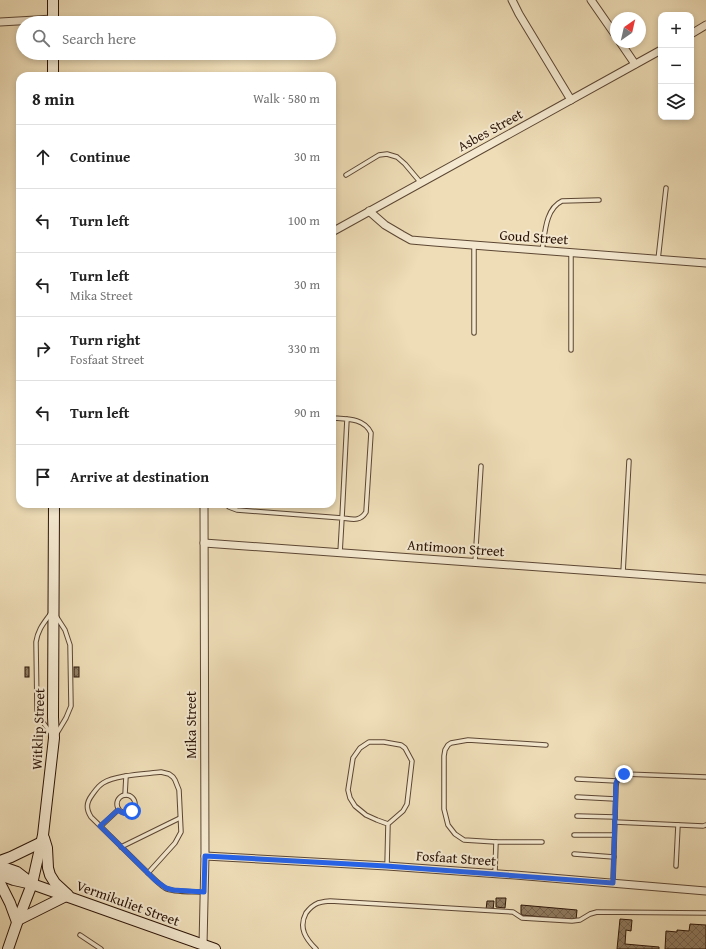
<!DOCTYPE html>
<meta charset="utf-8">
<style>
:root{--surface:#fff;--page:#f2f2f2;--text:#222;--muted:#767676;--line:#e0e0e0}
body{margin:0;font-family:"Gentium Book Plus",serif;background:var(--page);color:var(--text)}
.controls{position:absolute;right:12px;top:12px;display:grid;overflow:hidden;border-radius:8px;box-shadow:0 2px 6px #0003}
.controls button{width:36px;height:36px;display:grid;place-items:center;padding:0;border:0;border-bottom:1px solid var(--line);background:var(--surface);color:var(--text);font:20px sans-serif}
.compass{position:absolute;left:610px;top:12px;width:36px;height:36px;border-radius:50%;background:var(--surface);box-shadow:0 2px 6px #0003;rotate:34deg}
.stop{position:absolute;width:12px;height:12px;margin:-9px;border:3px solid #2563eb;border-radius:50%;background:#fff}
.stop.end{background:#2563eb;border-color:#fff;box-shadow:0 1px 4px #0008}
.list{margin:0;padding:0;list-style:none}
h2{display:flex;justify-content:space-between;align-items:center;height:52px;margin:0;padding:0 16px;font-size:17px}
h2 small{font-size:13px;font-weight:400;color:var(--muted)}
.list li{display:grid;grid-template-columns:26px 1fr auto;gap:12px;align-items:center;box-sizing:border-box;height:64px;padding:0 16px;border-top:1px solid var(--line)}
.list b{display:block;font-size:15px;white-space:nowrap}
.list p{margin:0;font-size:13px;white-space:nowrap;color:var(--muted)}
.list em{font-size:13px;font-style:normal;color:var(--muted)}
.icon{flex:none;width:22px;height:22px;fill:none;stroke:currentColor;stroke-width:2;stroke-linecap:round;stroke-linejoin:round}
.map{position:relative;flex:none;width:706px;height:949px;overflow:hidden}
.search{position:absolute;background:var(--surface);box-shadow:0 2px 6px #0003;left:16px;top:16px;width:320px;height:44px;display:flex;align-items:center;gap:10px;box-sizing:border-box;padding:0 14px;border-radius:22px;color:var(--muted);font-size:15px}
.panel{position:absolute;background:var(--surface);box-shadow:0 2px 6px #0003;left:16px;top:72px;width:320px;height:436px;border-radius:12px}
.map>svg:first-child{display:block}
</style>
<div class="map">
<svg width="706" height="949" viewBox="0 0 706 949">
<defs>
<pattern id="building-cross-hatch" width="8" height="8" patternUnits="userSpaceOnUse"><rect width="8" height="8" fill="#907d63"/><path d="M0 0l8 8M0 8l8-8" fill="none" stroke="#766550"/></pattern>
</defs>
<rect width="100%" height="100%" fill="#eeddb7"/>
<filter id="stains"><feTurbulence type="fractalNoise" baseFrequency=".005" numOctaves="4"/><feColorMatrix values="0 0 0 0 .2 0 0 0 0 .09 0 0 0 0 .02 0 0 0 .5 -.17"/></filter>
<radialGradient id="worn" r=".72"><stop offset=".6" stop-color="#630" stop-opacity="0"/><stop offset="1" stop-color="#630" stop-opacity=".3"/></radialGradient>
<g fill="url(#building-cross-hatch)" stroke="#2b1407">
<rect x="25" y="667" width="4" height="10"/>
<rect x="74" y="667" width="5" height="10"/>
<polygon points="496,898 506,898 505,908 496,907"/>
<polygon points="487,901 494,901 493,910 486,910"/>
<polygon points="521,905 577,910 576,920 521,915"/>
<polygon points="620,919 632,920 631,931 626,930 625,944 659,947 659,949 617,949"/>
<polygon points="690,924 706,925 706,949 665,949 666,931 677,932 677,930 689,931"/>
</g>
<g fill="none" stroke-linecap="round" stroke-linejoin="round">
<defs>
<g id="lane">
<polyline points="346,175 379,155 387,154 397,157 405,164 421,183"/>
<path d="M 542,251 C 545,234 545,209 562,201 L 599,200"/>
<polyline points="658,260 666,188"/>
<polyline points="474,333 474,246"/>
<polyline points="571,350 571,253"/>
<path d="M 332,418 C 347,419 364,418 371,433 L 366,512 C 360,522 352,519 342,518 L 347,419"/>
<polyline points="226,504 229,507 237,510 342,518 340,553"/>
<polyline points="475,563 481,466"/>
<polyline points="623,573 629,461"/>
<polyline points="56,616 65,630 70,645 71,706 66,718 57,733"/>
<path d="M 50,732 L 42,721 L 37,710 L 36,642 C 38,629 44,623 51,613"/>
<path d="M 161,772 L 169,774 L 173,777 L 175,780 L 179,790 L 181,832 L 175,843 L 148,873 L 91,817 C 86,809 86,803 92,795 C 95,791 98,786 103,783 C 116,775 145,774 161,772 Z"/>
<polyline points="577,779 617,781"/>
<circle cx="126" cy="804" r="9"/>
<polyline points="125,795 126,776"/>
<polyline points="577,797 615,799"/>
<polyline points="577,816 615,817"/>
<polyline points="615,822 703,826 706,825"/>
<polyline points="101,826 118,810"/>
<polyline points="574,835 614,835"/>
<polyline points="496,842 464,840 455,834 448,825 444,809 444,756 445,750 448,745 451,743 468,740 546,745"/>
<polyline points="121,847 180,818"/>
<polyline points="574,854 614,857"/>
<polyline points="387,866 388,824 403,811 407,804 412,761 405,748 401,745 384,742 369,742 360,748 353,758 348,790 350,798 355,806 366,815 377,820 388,824"/>
<polyline points="676,866 678,825"/>
<path d="M 148,873 C 153,878 159,884 165,888 C 174,893 193,891 204,892"/>
<polyline points="495,873 496,842 542,842"/>
<path d="M 613,883 L 616,787 C 616,781 618,776 624,774 L 706,777"/>
<polyline points="80,935 101,949"/>
<path d="M 316,949 C 306,939 298,928 306,913 C 309,909 313,905 318,903 C 322,902 326,901 330,901 L 513,912 L 522,918 L 572,921 L 580,920 L 590,914 L 597,912 L 706,913"/>
</g>
<g id="street">
<polyline points="512,0 519,14 571,100"/>
<polyline points="591,0 616,36"/>
<polyline points="0,22 53,19"/>
<polyline points="691,34 706,25"/>
<polyline points="620,42 635,64"/>
<polyline points="369,211 385,225 402,235 411,240 434,242 706,263"/>
<polyline points="332,232 661,50"/>
<polyline points="204,543 706,579"/>
<polyline points="205,856 387,866 515,875 706,891"/>
<polyline points="203,945 205,856 204,504"/>
</g>
<g id="secondary">
<polyline points="53,0 53,23"/>
<polyline points="53,76 53,53"/>
<polyline points="44,838 47,848 48,868 50,875 55,883 68,895"/>
<polyline points="0,861 11,857 42,842"/>
<polyline points="0,866 17,872 30,882"/>
<polyline points="0,875 14,880 32,884 215,949"/>
<polyline points="0,883 10,903 17,922"/>
<polyline points="18,920 66,896"/>
<polyline points="8,949 18,920 32,884 43,835 54,738 53,717 54,504"/>
</g>
</defs>
<use href="#lane" stroke="#5c4633" stroke-width="5.5"/>
<use href="#street" stroke="#5c4633" stroke-width="9"/>
<use href="#secondary" stroke="#2b1407" stroke-width="12"/>
<use href="#lane" stroke="#f4e9d0" stroke-width="3.5"/>
<use href="#street" stroke="#f4e9d0" stroke-width="7"/>
<use href="#secondary" stroke="#f4e9d0" stroke-width="10"/>
</g>
<g fill="none" stroke-linecap="round" stroke-linejoin="round">
<path stroke="#2563eb" stroke-width="5" d="M 132,811 C 127,815 123,814 118,810 L 100,826 L 156,881 L 166,888 L 173,890 L 204,892 L 205,856 L 386,866 L 613,883 L 616,783 L 619,776 L 624,774"/>
</g>
<g text-anchor="middle" dominant-baseline="central" stroke-width="4" stroke-linejoin="round" paint-order="stroke">
<g font-size="14" fill="#2b1407" stroke="#f4e9d0">
<text transform="translate(490 130) rotate(-29)">Asbes Street</text>
<text transform="translate(534 237) rotate(4)">Goud Street</text>
<text transform="translate(456 548) rotate(4)">Antimoon Street</text>
<text transform="translate(191 725) rotate(-90)">Mika Street</text>
<text transform="translate(38 729) rotate(-88)">Witklip Street</text>
<text transform="translate(456 858) rotate(4)">Fosfaat Street</text>
<text transform="translate(128 903) rotate(20)">Vermikuliet Street</text>
</g>
</g>
<rect width="100%" height="100%" filter="url(#stains)"/>
<rect width="100%" height="100%" fill="url(#worn)"/>
</svg>
<div class="controls">
<button>+</button>
<button>−</button>
<button><svg class="icon" aria-label="layers" viewBox="0 0 24 24"><path d="M12 4l9 5-9 5-9-5zM3 14l9 5 9-5"/></svg></button>
</div>
<svg class="compass" viewBox="-18 -18 36 36"><path d="M0-13l5 13h-10z" fill="#e53935"/><path d="M0 13l5-13h-10z" fill="#767676"/></svg>
<div class="stop" style="left:132px;top:811px"></div>
<div class="stop end" style="left:624px;top:774px"></div>
<div class="search"><svg class="icon" aria-label="search" viewBox="0 0 24 24"><circle cx="10" cy="10" r="6"/><path d="M15 15l6 6"/></svg>Search here</div>
<section class="panel">
<h2>8 min<small>Walk · 580 m</small></h2>
<ul class="list">
<li><svg class="icon" aria-label="ahead" viewBox="0 0 24 24"><path d="M12 20V5M6 11l6-6 6 6"/></svg><div><b>Continue</b></div><em>30 m</em></li>
<li><svg class="icon" aria-label="left" viewBox="0 0 24 24"><path d="M17 20v-9H6M10 6l-5 5 5 5"/></svg><div><b>Turn left</b></div><em>100 m</em></li>
<li><svg class="icon" aria-label="left" viewBox="0 0 24 24"><path d="M17 20v-9H6M10 6l-5 5 5 5"/></svg><div><b>Turn left</b><p>Mika Street</p></div><em>30 m</em></li>
<li><svg class="icon" aria-label="right" viewBox="0 0 24 24"><path d="M7 20v-9h11M14 6l5 5-5 5"/></svg><div><b>Turn right</b><p>Fosfaat Street</p></div><em>330 m</em></li>
<li><svg class="icon" aria-label="left" viewBox="0 0 24 24"><path d="M17 20v-9H6M10 6l-5 5 5 5"/></svg><div><b>Turn left</b></div><em>90 m</em></li>
<li><svg class="icon" aria-label="arrive" viewBox="0 0 24 24"><path d="M6 21V4h12l-3 4 3 4H6"/></svg><div><b>Arrive at destination</b></div></li>
</ul>
</section>
</div>
